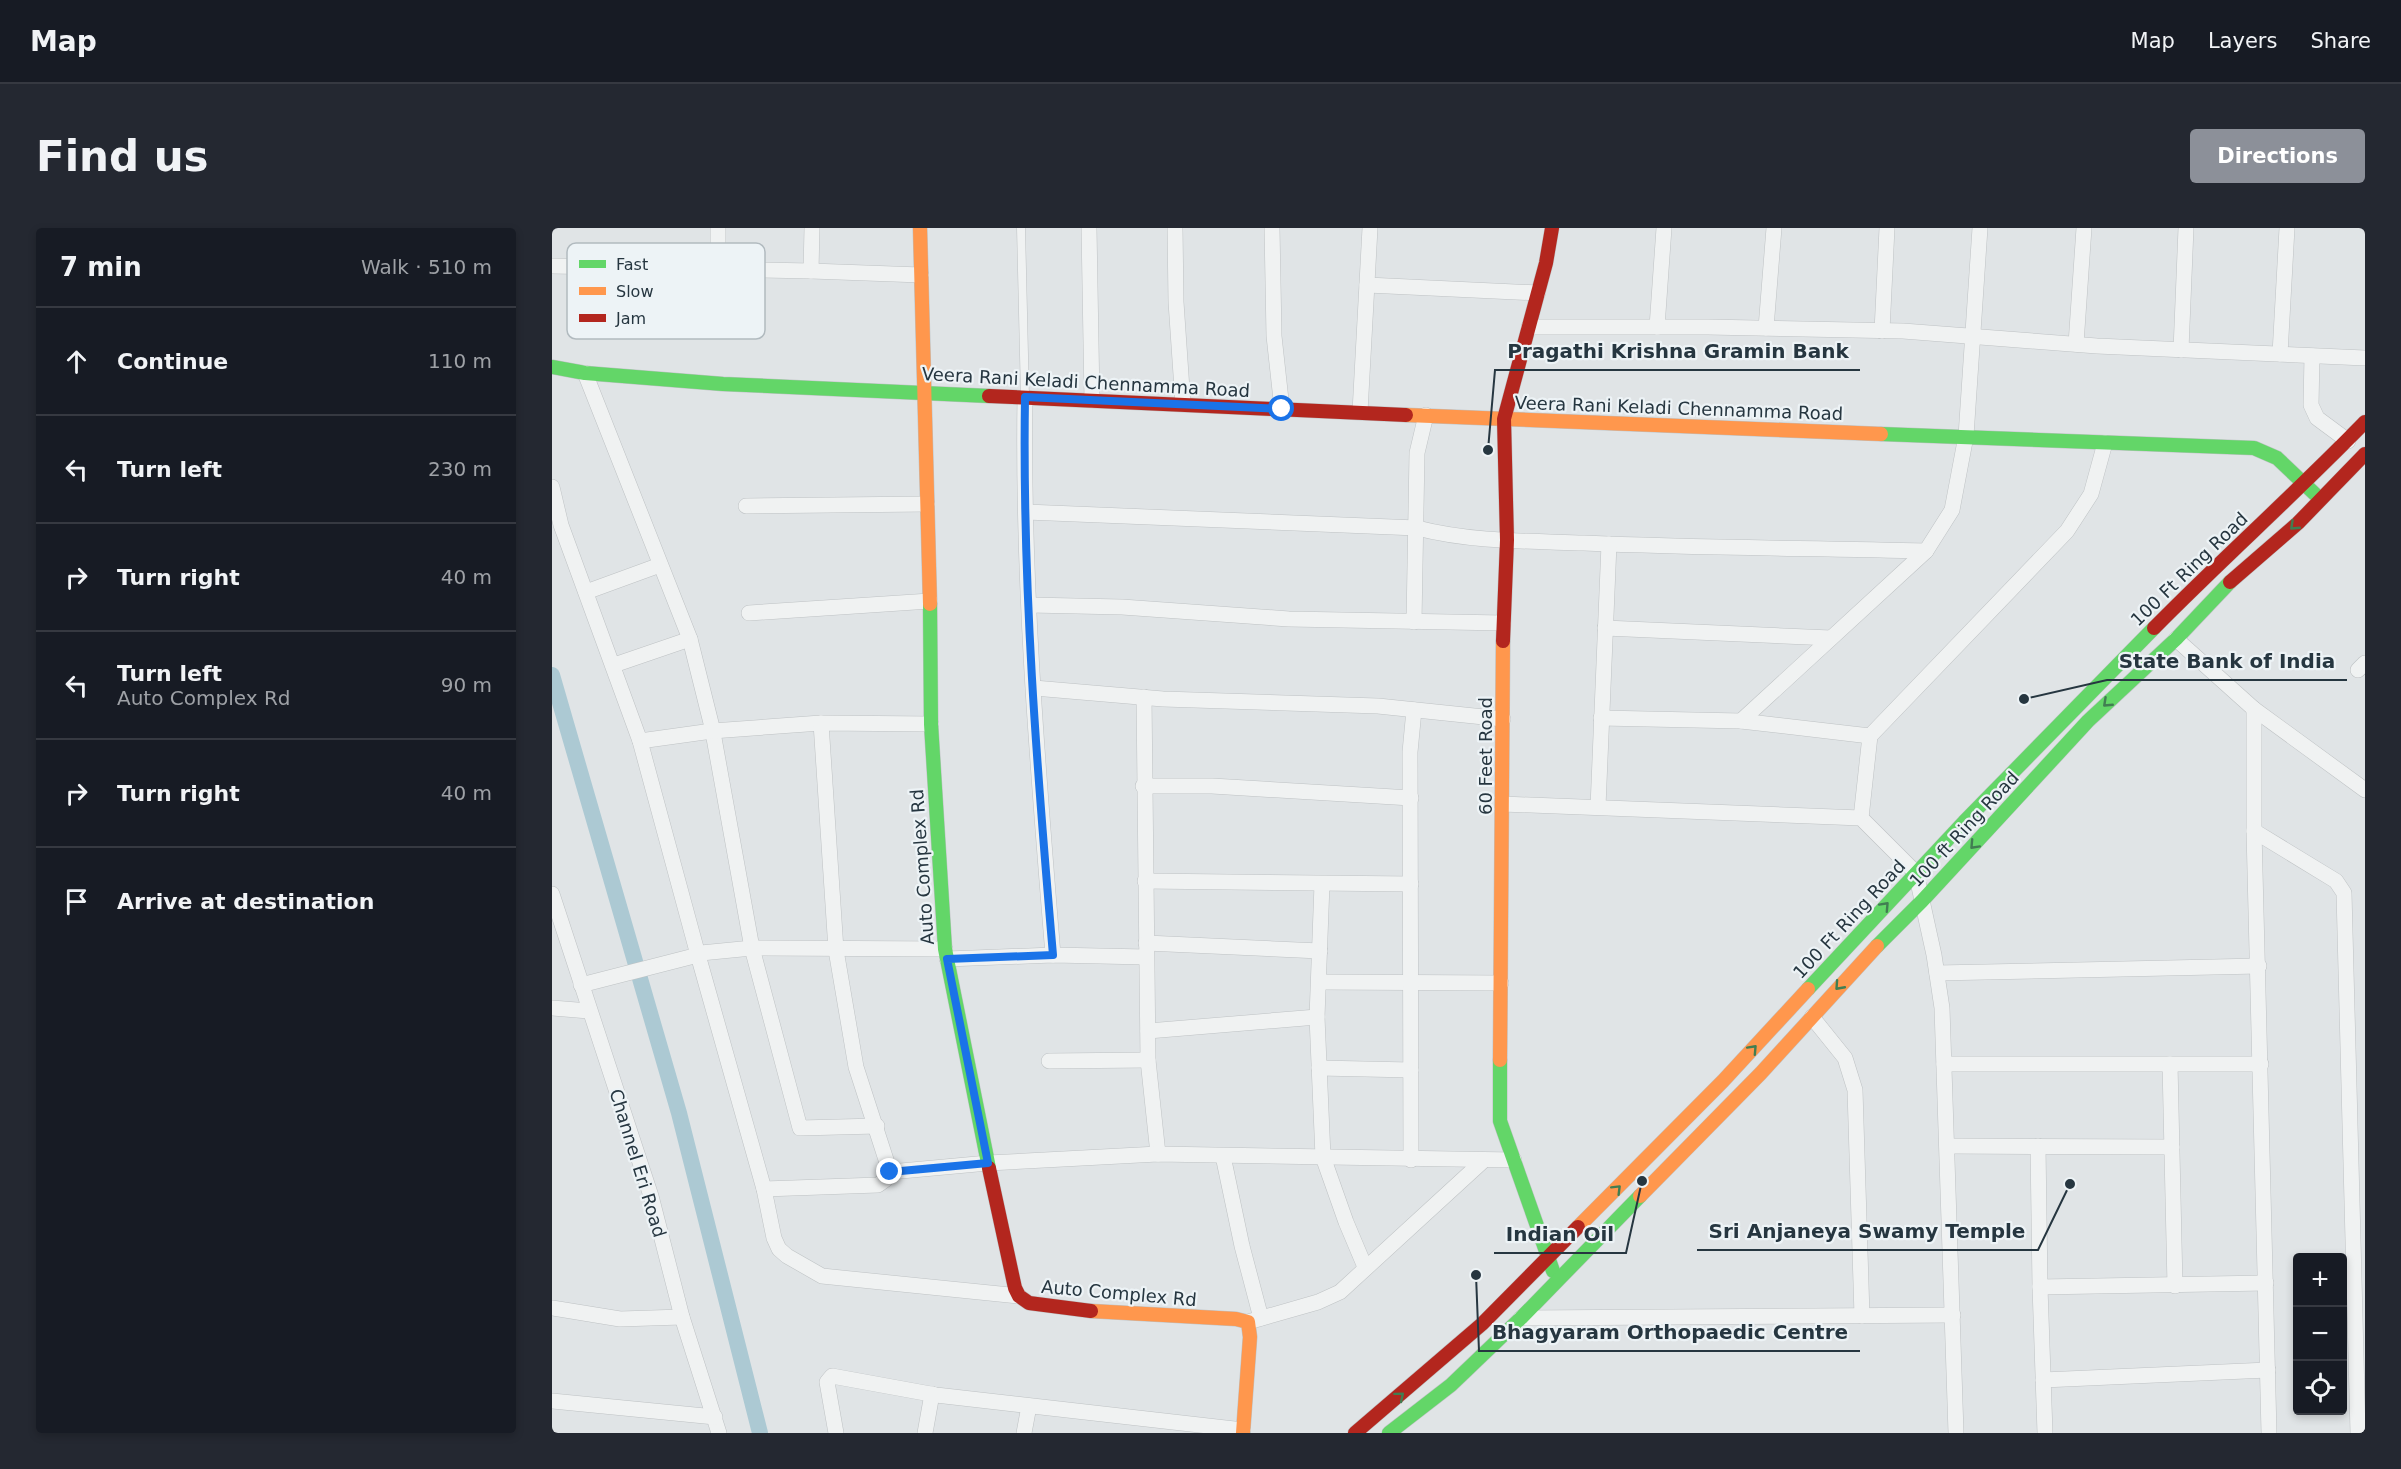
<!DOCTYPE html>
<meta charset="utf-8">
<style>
:root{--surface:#171b24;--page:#242831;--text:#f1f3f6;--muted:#9ea1a6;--line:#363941;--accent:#8c9099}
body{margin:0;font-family:"DejaVu Sans",sans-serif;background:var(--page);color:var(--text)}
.controls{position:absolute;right:18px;bottom:18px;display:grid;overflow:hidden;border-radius:6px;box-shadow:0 3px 9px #0003}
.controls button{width:54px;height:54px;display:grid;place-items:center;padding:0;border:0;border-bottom:2px solid var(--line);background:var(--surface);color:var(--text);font:30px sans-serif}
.stop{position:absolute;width:18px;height:18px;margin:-14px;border:4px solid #1a73e8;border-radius:50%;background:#fff}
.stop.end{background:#1a73e8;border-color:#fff;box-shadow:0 2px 6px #0008}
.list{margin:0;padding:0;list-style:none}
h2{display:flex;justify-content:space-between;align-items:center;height:78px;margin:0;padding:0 24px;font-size:26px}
h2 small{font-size:20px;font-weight:400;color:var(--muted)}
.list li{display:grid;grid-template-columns:39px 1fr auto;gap:18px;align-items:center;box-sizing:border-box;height:108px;padding:0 24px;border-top:2px solid var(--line)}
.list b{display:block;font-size:22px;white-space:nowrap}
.list p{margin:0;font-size:20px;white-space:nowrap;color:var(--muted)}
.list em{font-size:20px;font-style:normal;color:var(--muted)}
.icon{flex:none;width:33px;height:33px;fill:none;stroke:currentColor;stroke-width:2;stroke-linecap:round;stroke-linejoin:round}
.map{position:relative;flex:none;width:1813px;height:1205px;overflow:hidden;border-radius:6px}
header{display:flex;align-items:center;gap:36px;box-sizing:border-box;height:84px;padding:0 30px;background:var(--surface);border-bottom:2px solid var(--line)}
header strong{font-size:28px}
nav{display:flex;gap:33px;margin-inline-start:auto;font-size:21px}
.intro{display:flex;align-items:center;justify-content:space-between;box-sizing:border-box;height:144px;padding:0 36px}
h1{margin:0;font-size:42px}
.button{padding:15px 27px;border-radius:6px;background:var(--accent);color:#fff;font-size:21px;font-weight:700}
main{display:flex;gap:36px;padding:0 36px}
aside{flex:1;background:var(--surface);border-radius:6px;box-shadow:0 3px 9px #0003}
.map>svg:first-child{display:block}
</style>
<header>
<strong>Map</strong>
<nav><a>Map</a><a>Layers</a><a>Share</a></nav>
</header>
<div class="intro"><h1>Find us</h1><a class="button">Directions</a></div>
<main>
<aside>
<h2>7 min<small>Walk · 510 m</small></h2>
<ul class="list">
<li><svg class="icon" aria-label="ahead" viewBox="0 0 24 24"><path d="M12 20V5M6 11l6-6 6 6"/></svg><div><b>Continue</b></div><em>110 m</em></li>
<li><svg class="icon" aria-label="left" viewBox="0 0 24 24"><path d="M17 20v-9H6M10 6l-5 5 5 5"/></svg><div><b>Turn left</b></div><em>230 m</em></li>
<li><svg class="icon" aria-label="right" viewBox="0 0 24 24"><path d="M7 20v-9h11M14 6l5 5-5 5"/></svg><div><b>Turn right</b></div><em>40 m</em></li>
<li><svg class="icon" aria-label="left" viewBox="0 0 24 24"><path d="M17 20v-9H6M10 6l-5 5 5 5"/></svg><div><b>Turn left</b><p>Auto Complex Rd</p></div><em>90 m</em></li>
<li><svg class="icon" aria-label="right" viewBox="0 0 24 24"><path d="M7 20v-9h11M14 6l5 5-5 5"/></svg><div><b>Turn right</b></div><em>40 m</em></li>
<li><svg class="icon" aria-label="arrive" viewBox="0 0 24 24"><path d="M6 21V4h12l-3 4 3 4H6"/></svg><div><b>Arrive at destination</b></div></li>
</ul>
</aside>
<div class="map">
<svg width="1813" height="1205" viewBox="0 0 1813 1205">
<rect width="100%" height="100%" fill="#e0e4e6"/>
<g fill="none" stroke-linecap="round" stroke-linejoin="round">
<polyline stroke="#acc9d3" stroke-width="16" points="0,447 127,885 208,1205"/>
<defs>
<polyline id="lane" points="469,0 473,169"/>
<g id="street">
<polyline points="166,0 166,41"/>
<polyline points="537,0 540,172"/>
<polyline points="623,0 624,74 631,176"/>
<polyline points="720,0 722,108 730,181"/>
<polyline points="0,38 259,43 369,47"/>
<polyline points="259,43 260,0"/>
<polyline points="815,57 986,65"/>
<polyline points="977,99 1156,99 1351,103 1545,118 1813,130"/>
<polyline points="1105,99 1112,0"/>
<polyline points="1214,100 1222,0"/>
<polyline points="1330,103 1335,0"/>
<polyline points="1524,116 1532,0"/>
<polyline points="1629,122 1634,0"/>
<polyline points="1728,126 1735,0"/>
<polyline points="1760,128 1759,177 1765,190 1796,213"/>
<polyline points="33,145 138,411 160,499 200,720 248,900 325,898"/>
<path d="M 473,169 C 470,353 486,543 501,727"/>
<polyline points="808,184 818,0"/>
<polyline points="0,259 9,297 88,513 146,727 29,757"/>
<polyline points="194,278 375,276"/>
<path d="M 474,284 L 865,300 C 919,314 977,313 1032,315 C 1146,320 1260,320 1374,323"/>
<polyline points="34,364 108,337"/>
<polyline points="478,377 570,379 737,391 951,395"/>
<polyline points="197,385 378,373"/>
<polyline points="862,394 865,225 874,187"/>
<polyline points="1053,400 1279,410"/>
<polyline points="1624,411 1702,481 1813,562"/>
<polyline points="62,437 138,411"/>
<polyline points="1806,442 1813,435"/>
<polyline points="482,460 611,471 826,478 951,491"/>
<polyline points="592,469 596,832 606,926"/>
<polyline points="1702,481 1702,603 1717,1205"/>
<polyline points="1049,490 1189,493 1318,508"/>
<polyline points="1189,493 1374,323 1400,282 1414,208 1428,0"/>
<polyline points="88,513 160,503 269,495 379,496"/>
<polyline points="591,558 660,558 859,570"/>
<polyline points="951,576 1309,590 1364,645 1382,727 1390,780 1404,1205"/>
<polyline points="1046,579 1057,316"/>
<polyline points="1309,590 1318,508 1515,303 1539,266 1553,215"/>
<polyline points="1702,603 1784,653 1792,665 1806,1205"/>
<polyline points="593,653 859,656"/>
<polyline points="770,656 765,789 771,929 794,994 813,1039"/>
<polyline points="0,666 99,968 130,1089 167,1205"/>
<polyline points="594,715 768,723"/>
<polyline points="393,721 200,720 149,725 146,727 212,961 222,1010 227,1021 235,1028 270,1048 467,1068"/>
<polyline points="395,731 501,727 594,729"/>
<polyline points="1385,745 1707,738"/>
<polyline points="767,754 949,755"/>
<polyline points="0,780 37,783"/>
<polyline points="1260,789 1293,830 1303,862 1310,1088"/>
<polyline points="596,803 765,789"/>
<polyline points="497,833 596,832"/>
<polyline points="1392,836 1709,836"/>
<polyline points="1618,836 1623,1058"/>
<polyline points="767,840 859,842"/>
<polyline points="1395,918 1620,919"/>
<polyline points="1486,918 1488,1059 1493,1205"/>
<polyline points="671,928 690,1018 709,1090"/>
<polyline points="859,932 858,524 862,482"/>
<polyline points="338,944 436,935 606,926 962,932"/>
<polyline points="212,961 326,957 333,952 338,944 304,839 284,722 269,495"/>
<polyline points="1488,1059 1714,1055"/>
<polyline points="0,1080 68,1091 130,1089"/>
<polyline points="969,1090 1401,1087"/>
<polyline points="696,1094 766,1074 788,1064 932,932"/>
<polyline points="1491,1152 1716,1142"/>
<polyline points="0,1173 163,1189"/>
<polyline points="284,1205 275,1154 280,1148 384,1167 691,1202"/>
<polyline points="373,1205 380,1166"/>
<polyline points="472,1205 477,1178"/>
</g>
<g id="fast">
<polyline points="0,139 33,145 171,156 437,168"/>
<polyline points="1329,206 1702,220 1725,230 1765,268"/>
<polyline points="378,376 379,496 393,721 437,940"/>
<polyline points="1325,718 1370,673 1536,493 1624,411 1678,354"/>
<polyline points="1256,761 1412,594 1602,400"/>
<polyline points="948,832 948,893 1001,1043"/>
<polyline points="837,1205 899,1157 969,1090 1088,968"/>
</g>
<g id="slow">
<polyline points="368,0 378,376"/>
<polyline points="854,187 1329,206"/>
<polyline points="948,832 951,413"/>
<polyline points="1088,968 1209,845 1325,718"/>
<polyline points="1026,999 1171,853 1256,761"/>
<polyline points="539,1083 684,1091 696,1094 698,1109 691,1205"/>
</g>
<g id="jam">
<polyline points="437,168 854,187"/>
<polyline points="1678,354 1746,295 1813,226"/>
<path d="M 1602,400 C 1671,330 1744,265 1813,194"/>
<polyline points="951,413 955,312 952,191 994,35 1000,0"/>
<polyline points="437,940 463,1060 467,1068 477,1075 539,1083"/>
<polyline points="803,1205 930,1096 1026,999"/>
</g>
</defs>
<use href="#lane" stroke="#bec2c4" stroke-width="9"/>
<use href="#street" stroke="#bec2c4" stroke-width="16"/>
<use href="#fast" stroke="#bec2c4" stroke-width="15"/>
<use href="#slow" stroke="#bec2c4" stroke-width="15"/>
<use href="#jam" stroke="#bec2c4" stroke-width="15"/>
<use href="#lane" stroke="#f0f2f2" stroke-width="8"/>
<use href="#street" stroke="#f0f2f2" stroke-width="15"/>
<use href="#fast" stroke="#63d668" stroke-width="14"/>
<use href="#slow" stroke="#ff974d" stroke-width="14"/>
<use href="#jam" stroke="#b3261e" stroke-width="14"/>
</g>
<defs><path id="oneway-chevron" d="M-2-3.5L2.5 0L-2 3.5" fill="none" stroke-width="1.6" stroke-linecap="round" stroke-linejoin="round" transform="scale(1.5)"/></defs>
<g stroke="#417e52">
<use href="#oneway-chevron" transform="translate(1742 298) rotate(137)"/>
<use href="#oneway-chevron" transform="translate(1555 475) rotate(137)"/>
<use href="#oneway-chevron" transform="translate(1422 617) rotate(133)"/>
<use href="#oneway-chevron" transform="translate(1333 678) rotate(-47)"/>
<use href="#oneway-chevron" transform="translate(1287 758) rotate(132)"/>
<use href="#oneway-chevron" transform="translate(1201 821) rotate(-47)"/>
<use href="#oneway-chevron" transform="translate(1065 961) rotate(-45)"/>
<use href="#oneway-chevron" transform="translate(848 1168) rotate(-40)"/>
</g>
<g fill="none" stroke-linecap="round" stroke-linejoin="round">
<path stroke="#1a73e8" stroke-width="8" d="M 338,944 L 436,935 L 395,731 L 501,727 C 485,542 470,355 473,169 L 730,181"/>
</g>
<g text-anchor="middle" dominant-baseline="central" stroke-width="4.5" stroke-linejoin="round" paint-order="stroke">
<g font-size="18" fill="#263640" stroke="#edf3f6">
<text transform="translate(534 154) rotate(3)">Veera Rani Keladi Chennamma Road</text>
<text transform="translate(1127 180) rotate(2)">Veera Rani Keladi Chennamma Road</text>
<text transform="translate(1637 341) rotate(-44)">100 Ft Ring Road</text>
<text transform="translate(933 528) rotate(-90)">60 Feet Road</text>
<text transform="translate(1412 601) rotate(-47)">100 ft Ring Road</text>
<text transform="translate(370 639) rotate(-94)">Auto Complex Rd</text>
<text transform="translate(1297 691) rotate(-47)">100 Ft Ring Road</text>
<text transform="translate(86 935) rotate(73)">Channel Eri Road</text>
<text transform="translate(567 1065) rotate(5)">Auto Complex Rd</text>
</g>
</g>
<rect x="15" y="15" width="198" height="96" rx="9" fill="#edf3f6" stroke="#b1babf" stroke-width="1.5"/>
<rect x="27" y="32" width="27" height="8" fill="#63d668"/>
<rect x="27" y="59" width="27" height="8" fill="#ff974d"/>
<rect x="27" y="86" width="27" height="8" fill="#b3261e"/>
<g font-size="16" fill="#263640">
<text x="64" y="42">Fast</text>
<text x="64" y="69">Slow</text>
<text x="64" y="96">Jam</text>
</g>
<path fill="none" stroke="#263640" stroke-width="2" d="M936 222L943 142H1308M1472 471L1555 452H1795M1518 956L1486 1022H1145M1090 953L1074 1025H942M924 1047L927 1123H1308"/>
<g fill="#263640" stroke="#edf3f6" stroke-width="2">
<circle cx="936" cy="222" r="6"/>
<circle cx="1472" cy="471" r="6"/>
<circle cx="1518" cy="956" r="6"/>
<circle cx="1090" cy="953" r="6"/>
<circle cx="924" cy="1047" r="6"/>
</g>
<g font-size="20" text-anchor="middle" font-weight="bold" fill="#263640" stroke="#edf3f6" stroke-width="4.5" stroke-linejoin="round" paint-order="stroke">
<text x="1126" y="130">Pragathi Krishna Gramin Bank</text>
<text x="1675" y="440">State Bank of India</text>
<text x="1315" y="1010">Sri Anjaneya Swamy Temple</text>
<text x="1008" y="1013">Indian Oil</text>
<text x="1118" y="1111">Bhagyaram Orthopaedic Centre</text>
</g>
</svg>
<div class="controls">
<button>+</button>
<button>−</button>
<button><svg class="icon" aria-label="locate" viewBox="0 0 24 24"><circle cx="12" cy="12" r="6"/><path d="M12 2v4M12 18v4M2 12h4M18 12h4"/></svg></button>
</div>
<div class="stop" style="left:730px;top:181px"></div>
<div class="stop end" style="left:338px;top:944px"></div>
</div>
</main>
